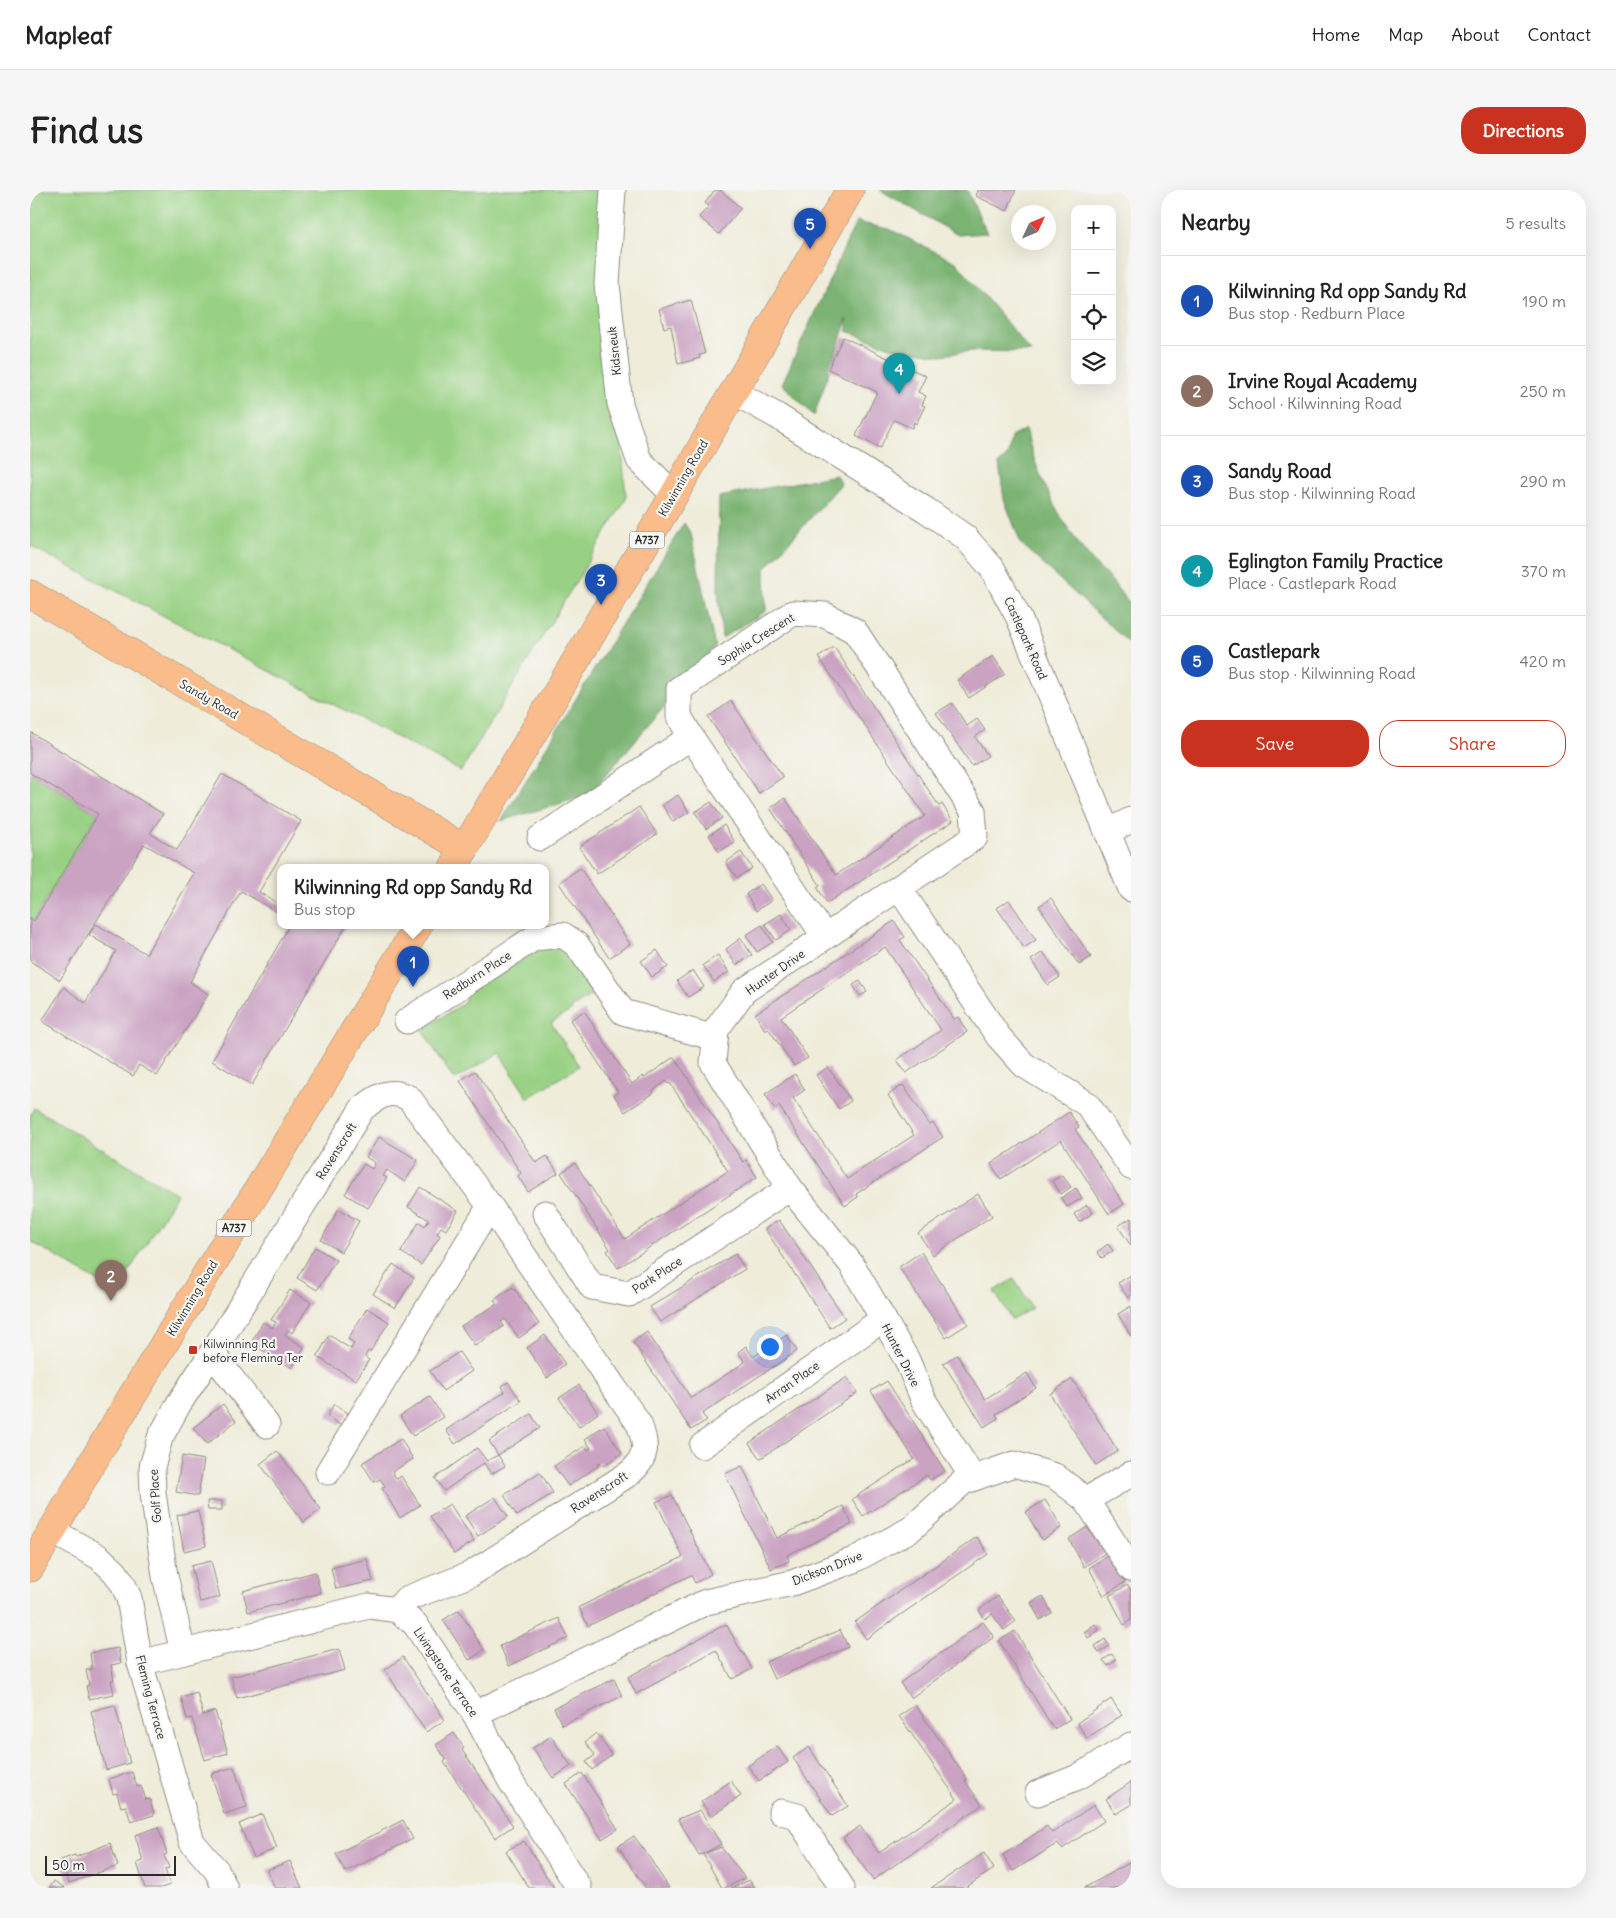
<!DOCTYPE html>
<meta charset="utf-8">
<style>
:root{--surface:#fff;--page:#f6f6f6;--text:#222;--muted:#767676;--line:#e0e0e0;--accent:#c8321e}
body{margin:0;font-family:Delius,sans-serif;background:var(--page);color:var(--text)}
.controls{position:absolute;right:15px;top:15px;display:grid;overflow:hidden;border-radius:10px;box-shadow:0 5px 20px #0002}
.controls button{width:45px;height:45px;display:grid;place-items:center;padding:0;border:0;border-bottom:1px solid var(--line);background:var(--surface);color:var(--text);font:25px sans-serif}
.compass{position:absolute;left:981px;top:15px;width:45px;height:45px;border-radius:50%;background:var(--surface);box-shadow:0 5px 20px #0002;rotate:46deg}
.scale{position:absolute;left:15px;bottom:12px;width:131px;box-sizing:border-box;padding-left:5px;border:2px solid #2b2b2b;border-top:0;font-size:14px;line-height:18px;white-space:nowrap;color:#2b2b2b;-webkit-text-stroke:4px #f6f6f2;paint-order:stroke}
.you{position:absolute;left:739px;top:1156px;width:18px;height:18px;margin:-12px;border:4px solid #fff;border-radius:50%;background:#1a73e8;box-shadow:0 0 0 8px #1a73e833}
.badge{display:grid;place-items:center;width:32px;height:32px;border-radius:50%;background:var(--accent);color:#fff;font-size:16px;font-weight:700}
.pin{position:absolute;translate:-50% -41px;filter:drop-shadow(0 1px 2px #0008)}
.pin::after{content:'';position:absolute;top:26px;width:18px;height:15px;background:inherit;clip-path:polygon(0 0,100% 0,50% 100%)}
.popup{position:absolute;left:247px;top:674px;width:272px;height:65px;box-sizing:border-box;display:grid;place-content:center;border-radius:10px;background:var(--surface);filter:drop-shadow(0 1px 4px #0005);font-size:16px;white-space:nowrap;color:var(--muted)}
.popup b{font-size:19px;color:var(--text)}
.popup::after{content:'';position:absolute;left:50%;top:100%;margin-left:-10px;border:10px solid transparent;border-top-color:var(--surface)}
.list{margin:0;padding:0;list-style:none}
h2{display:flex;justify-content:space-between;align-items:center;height:65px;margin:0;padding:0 20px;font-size:21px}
h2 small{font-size:16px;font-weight:400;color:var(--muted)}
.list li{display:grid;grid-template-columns:32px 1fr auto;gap:15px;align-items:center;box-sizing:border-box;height:90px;padding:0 20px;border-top:1px solid var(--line)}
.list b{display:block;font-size:19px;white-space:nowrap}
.list p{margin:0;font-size:16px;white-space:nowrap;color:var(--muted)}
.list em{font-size:16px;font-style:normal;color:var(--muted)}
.actions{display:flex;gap:10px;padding:15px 20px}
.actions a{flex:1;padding:11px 0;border:1px solid var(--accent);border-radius:20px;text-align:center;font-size:18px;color:var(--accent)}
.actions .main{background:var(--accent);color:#fff}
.icon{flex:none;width:28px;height:28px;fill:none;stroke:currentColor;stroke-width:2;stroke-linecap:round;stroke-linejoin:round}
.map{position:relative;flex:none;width:1101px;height:1698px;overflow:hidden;border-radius:20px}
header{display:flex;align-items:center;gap:30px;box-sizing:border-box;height:70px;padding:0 25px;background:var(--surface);border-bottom:1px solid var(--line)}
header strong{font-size:24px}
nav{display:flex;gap:28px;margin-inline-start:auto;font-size:18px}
.intro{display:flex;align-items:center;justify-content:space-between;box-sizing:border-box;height:120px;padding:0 30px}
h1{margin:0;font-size:35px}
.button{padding:12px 22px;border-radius:20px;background:var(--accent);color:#fff;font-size:18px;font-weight:700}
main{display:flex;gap:30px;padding:0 30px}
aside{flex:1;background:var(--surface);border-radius:20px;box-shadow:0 5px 20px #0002}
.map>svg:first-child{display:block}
</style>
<header>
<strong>Mapleaf</strong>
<nav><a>Home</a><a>Map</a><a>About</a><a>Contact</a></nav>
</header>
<div class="intro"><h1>Find us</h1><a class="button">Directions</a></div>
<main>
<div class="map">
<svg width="1101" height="1698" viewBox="0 0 1101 1698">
<rect width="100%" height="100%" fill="#f6f6f2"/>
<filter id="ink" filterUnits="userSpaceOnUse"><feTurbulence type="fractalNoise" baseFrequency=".02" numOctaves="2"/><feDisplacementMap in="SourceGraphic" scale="10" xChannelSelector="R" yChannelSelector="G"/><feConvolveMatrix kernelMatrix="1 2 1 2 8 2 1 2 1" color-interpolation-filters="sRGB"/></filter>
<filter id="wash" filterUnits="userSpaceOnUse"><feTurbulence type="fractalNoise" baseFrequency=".0096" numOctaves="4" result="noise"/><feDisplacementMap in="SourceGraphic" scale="20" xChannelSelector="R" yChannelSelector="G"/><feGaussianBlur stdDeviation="1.12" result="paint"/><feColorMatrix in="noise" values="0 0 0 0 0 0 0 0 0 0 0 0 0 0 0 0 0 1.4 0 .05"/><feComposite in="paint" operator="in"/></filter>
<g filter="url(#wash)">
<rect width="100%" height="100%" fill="#efecd9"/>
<g fill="#99d184" stroke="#627e58">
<polygon points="0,0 571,0 596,309 431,581 0,356"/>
<polygon points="0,583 68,624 4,731 0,728"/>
<polygon points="519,752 534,759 565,803 541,818 542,820 521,833 549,876 498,908 469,863 424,890 392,840 434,813 437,803"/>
<polygon points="4,918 147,1004 86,1102 0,1051 0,925"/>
<polygon points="984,1089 1002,1118 982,1130 964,1101"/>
</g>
<g fill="#7ab372" stroke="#526f4e">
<polygon points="850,0 937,0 957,43 928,45"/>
<polygon points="826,32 859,39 926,72 1001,162 942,161 910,165 860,157 817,141 817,129 784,226 752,194"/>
<path d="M 996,239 C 1005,283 1031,334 1060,368 C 1066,376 1074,383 1081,390 C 1088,398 1092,407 1101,413 L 1101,455 L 991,354 L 974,309 L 969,274 L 978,265 L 981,247 Z"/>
<polygon points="806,285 811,294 735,379 736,421 692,448 688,401 689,307"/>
<polygon points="654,333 661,344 685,457 559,605 471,631"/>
</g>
<g id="blocks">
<g fill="#caa3c3">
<polygon points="685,0 690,0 711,18 689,44 669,27 679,16 675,13"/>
<polygon points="948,0 986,0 977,21 946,6"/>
<polygon points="661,110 675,164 669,165 670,168 648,174 641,136 634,138 629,119"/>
<polygon points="813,147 896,186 888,202 896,206 892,215 895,216 886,234 884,232 882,238 864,230 850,258 826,246 847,202 798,179"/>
<polygon points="804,457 909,616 912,614 923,631 797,713 787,697 790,695 740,618 755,608 806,685 895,626 789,467"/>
<polygon points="963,466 975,484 939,508 927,490"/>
<polygon points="701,511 753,587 729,603 678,527"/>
<polygon points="922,513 937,536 947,529 955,540 945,547 958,566 942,576 906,523"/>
<polygon points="0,542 133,624 120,643 147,660 192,584 271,631 229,702 250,715 250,724 211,701 160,792 178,804 127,886 109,875 103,886 12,831 34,797 55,813 86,761 59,745 66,734 116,764 164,683 114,654 30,790 0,771 0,728 4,731 68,624 0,583"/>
<polygon points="648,605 659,622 643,632 632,615"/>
<polygon points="681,612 692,628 676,639 665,622"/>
<polygon points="609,617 627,644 567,684 549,657"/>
<polygon points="694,635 705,652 689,662 679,645"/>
<polygon points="711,662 722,678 707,688 696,672"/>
<polygon points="550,678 600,754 579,768 529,693"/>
<polygon points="731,694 742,710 726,721 716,704"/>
<polygon points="1021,708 1061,767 1049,775 1009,716"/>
<polygon points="979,710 1006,750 994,758 967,718"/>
<polygon points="751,724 761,740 746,750 735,734"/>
<polygon points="864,731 875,747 870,750 924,829 928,827 937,842 876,883 867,870 911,840 855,757 751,827 778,868 764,876 738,838 735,840 725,824"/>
<polygon points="732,735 743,752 727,762 716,745"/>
<polygon points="259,736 316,736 222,895 182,871"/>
<polygon points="711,748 722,765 706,775 696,759"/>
<polygon points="627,760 638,777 622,787 611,771"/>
<polygon points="1013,762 1030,787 1018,795 1001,770"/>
<polygon points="688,765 699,782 684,792 673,775"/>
<polygon points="663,780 674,797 658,807 647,791"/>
<polygon points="830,791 837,802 830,806 823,795"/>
<polygon points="554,821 602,894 613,886 614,888 644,867 713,972 716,970 727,987 588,1078 577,1061 580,1059 531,983 545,973 595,1049 698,981 640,893 638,894 636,891 623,901 624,903 595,922 584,905 588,902 540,830"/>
<polygon points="798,877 821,911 809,919 786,885"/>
<polygon points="445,881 506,973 517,966 528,983 498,1002 488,986 491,983 430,891"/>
<polygon points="765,884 775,900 763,908 817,989 884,945 858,905 873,895 900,935 903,933 913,947 826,1004 828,1007 815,1016 749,916 745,919 735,904"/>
<polygon points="1039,922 1049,937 1045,939 1094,1014 1079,1024 1031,950 971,989 961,974"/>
<polygon points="349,947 388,970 375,992 357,980 353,986 357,988 338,1018 315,1004 334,974 342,979 345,973 336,967"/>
<polygon points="1032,985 1041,997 1031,1004 1022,991"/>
<polygon points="390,997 428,1021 416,1040 411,1037 407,1043 410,1046 391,1075 371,1062 389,1032 395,1036 399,1030 378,1017"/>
<polygon points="1046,998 1052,1008 1037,1017 1031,1008"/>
<polygon points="948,1004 962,1026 903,1065 888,1043"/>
<polygon points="1057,1015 1063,1023 1049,1032 1044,1024"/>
<polygon points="309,1019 329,1031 311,1062 291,1050"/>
<polygon points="1101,1028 1101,1056 1088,1036"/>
<polygon points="749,1030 815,1128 800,1138 735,1039"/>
<polygon points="1078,1054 1083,1061 1072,1068 1067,1062"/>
<polygon points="285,1057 306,1070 287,1100 267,1088"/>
<polygon points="891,1062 938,1134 916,1148 869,1077"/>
<polygon points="705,1064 715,1079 630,1132 620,1117"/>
<polygon points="363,1074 384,1088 365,1118 343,1104"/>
<polygon points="1101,1085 1101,1106 1098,1108 1088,1093"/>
<polygon points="483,1097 509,1134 489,1148 475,1129 471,1132 474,1136 445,1156 431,1136 467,1114 464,1110"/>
<polygon points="260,1100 281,1112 262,1143 258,1140 255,1145 274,1157 262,1178 221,1153 233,1132 242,1138 246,1132 241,1130"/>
<polygon points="1101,1116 1101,1146 1088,1124"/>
<polygon points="337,1118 359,1132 340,1162 338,1161 335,1167 339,1170 326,1190 287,1167 299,1145 321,1159 324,1153 318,1149"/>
<polygon points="617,1142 661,1208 715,1172 708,1162 716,1156 723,1167 757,1145 767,1161 672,1224 677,1230 661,1240 603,1152"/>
<polygon points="515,1145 535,1174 517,1188 497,1158"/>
<polygon points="429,1162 442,1181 413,1201 400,1181"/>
<polygon points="927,1165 955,1209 997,1183 1006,1198 966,1224 968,1228 954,1237 913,1173"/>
<polygon points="817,1187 827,1203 730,1269 719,1253"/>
<polygon points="1042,1189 1088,1261 1066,1275 1020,1204"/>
<polygon points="857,1191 915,1281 900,1290 897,1285 833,1326 822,1309 884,1269 841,1201"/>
<polygon points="478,1192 491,1211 425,1254 416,1240 475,1202 472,1196"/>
<polygon points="549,1195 568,1223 549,1237 529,1208"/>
<polygon points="400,1207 413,1227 383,1246 370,1226"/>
<polygon points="193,1214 206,1231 177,1254 163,1238"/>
<polygon points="304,1214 318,1223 310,1235 297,1226"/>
<polygon points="501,1224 510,1238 468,1265 459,1251"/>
<polygon points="574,1236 592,1263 573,1276 570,1272 567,1274 568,1276 538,1296 524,1276 555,1256 558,1260 561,1258 555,1249"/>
<polygon points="371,1249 383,1269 362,1282 367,1289 371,1286 390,1315 370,1328 352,1298 355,1296 350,1289 344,1292 332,1273"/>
<polygon points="447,1258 457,1271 468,1265 475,1276 461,1284 454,1273 414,1301 405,1288"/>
<polygon points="247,1261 291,1319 274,1332 230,1274"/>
<polygon points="152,1266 174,1270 168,1306 146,1302"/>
<polygon points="712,1276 747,1348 813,1316 822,1334 757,1365 759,1371 741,1379 695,1284"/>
<polygon points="510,1282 523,1303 487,1326 474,1305"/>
<polygon points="642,1305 681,1384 665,1393 661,1385 558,1436 549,1417 653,1367 626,1312"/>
<polygon points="465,1307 478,1327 448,1346 435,1326"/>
<polygon points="1015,1310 1032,1337 1012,1350 996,1322"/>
<polygon points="177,1311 192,1311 192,1320 178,1320"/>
<polygon points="420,1314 444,1351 424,1364 400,1326"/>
<polygon points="168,1321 176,1356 154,1361 147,1325"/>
<polygon points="1057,1337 1075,1363 1054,1377 1039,1349"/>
<polygon points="947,1347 958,1364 836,1449 825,1432"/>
<polygon points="1077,1366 1095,1392 1074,1406 1059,1378"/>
<polygon points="337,1369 343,1391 306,1399 301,1378"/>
<polygon points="181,1371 190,1407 170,1412 161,1376"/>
<polygon points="285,1382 291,1403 218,1422 213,1401"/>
<polygon points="1097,1395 1101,1400 1101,1430 1094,1435 1079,1406"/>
<polygon points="968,1406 986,1431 974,1440 962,1424 955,1429 949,1420"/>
<polygon points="1013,1406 1022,1423 1010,1430 1001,1413"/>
<polygon points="429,1420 454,1460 439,1470 413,1430"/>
<polygon points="529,1428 538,1448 479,1476 470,1456"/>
<polygon points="953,1432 964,1447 881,1508 870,1493"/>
<polygon points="696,1434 712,1463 713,1462 722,1479 702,1489 686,1460 606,1504 598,1487"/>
<polygon points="1065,1434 1069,1440 1058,1448 1054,1442"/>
<polygon points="810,1440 818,1457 744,1489 736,1472"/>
<polygon points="985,1441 1040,1529 1024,1539 969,1451"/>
<polygon points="1075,1449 1079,1456 1069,1463 1065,1456"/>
<polygon points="88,1458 91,1473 81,1475 84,1490 81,1490 84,1504 59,1509 56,1496 59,1495 56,1480 62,1479 60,1463"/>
<polygon points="309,1459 315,1480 207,1508 201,1487"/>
<polygon points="1082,1464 1086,1470 1078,1476 1073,1470"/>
<polygon points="373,1467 415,1530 396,1542 355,1480"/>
<polygon points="584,1489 592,1506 532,1535 524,1518"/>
<polygon points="167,1502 173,1525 185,1521 198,1563 175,1570 162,1528 157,1529 151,1507"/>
<polygon points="1081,1509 1092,1525 1057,1548 1047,1533"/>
<polygon points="85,1515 100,1573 76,1580 61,1521"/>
<polygon points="885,1515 937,1589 935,1591 952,1615 843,1690 813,1648 830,1636 849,1663 927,1609 869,1526"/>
<polygon points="424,1543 434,1558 432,1560 483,1636 465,1648 414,1572 416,1570 406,1555"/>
<polygon points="566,1543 582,1565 562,1580 556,1572 565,1565 555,1552"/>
<polygon points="521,1546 541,1576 523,1588 503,1558"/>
<polygon points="747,1556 758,1572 729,1591 718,1576"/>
<polygon points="779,1557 818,1616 802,1626 763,1568"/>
<polygon points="204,1577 217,1617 194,1624 181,1584"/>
<polygon points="102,1582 107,1597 111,1596 116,1610 120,1609 124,1625 101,1632 96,1616 91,1617 87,1603 83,1604 79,1589"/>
<polygon points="552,1583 588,1639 572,1649 536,1594"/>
<polygon points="701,1591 711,1606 681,1626 671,1612"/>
<polygon points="1101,1592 1101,1615 1086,1624 1076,1609"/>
<polygon points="1064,1615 1074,1631 1032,1659 1028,1653 983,1681 973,1665 1017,1636 1022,1643"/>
<polygon points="670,1620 691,1654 673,1664 691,1657 715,1688 695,1698 692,1698 673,1664 669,1665 648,1629"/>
<polygon points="232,1624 247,1658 224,1668 209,1634"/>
<polygon points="373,1630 383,1649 315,1682 306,1664"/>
<polygon points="128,1637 137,1664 134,1665 139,1678 135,1679 140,1695 131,1698 115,1698 107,1673 113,1671 105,1645"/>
<polygon points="604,1646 615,1661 639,1698 616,1698 609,1688 588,1656"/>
<polygon points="494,1651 513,1681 524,1698 499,1698 496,1693 476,1661"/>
<polygon points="80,1653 88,1676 39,1693 31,1670 45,1665 46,1667"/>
<polygon points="954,1663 964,1679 950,1688 935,1698 901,1698"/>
<polygon points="260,1671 272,1698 245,1698 237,1680"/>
<polygon points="1101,1672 1101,1695 1095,1698 1054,1698"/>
<polygon points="720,1690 725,1698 701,1698"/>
<polygon points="24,1691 35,1698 19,1698"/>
</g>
</g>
</g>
<g filter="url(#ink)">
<use href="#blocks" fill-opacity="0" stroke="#8d8c82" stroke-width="1"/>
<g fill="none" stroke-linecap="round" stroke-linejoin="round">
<defs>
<g id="minor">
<polyline points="583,0 577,94 590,214 609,270 644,305"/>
<polyline points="704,202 747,226 896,320 935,347 962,378 989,428 1101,699"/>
<polyline points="1077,642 1101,630"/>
<polyline points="510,648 661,547"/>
<polyline points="869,698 968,846 994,875 1057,914 1101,977"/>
<polyline points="795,747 661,547 649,526 649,499 763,423 795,425 825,441 943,621 945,647 714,801 686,840 683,873 760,998 822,1075 877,1170 894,1211 943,1288"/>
<polyline points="377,831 504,748 533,745 547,755 593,822 685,848"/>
<polyline points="515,1023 562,1097 599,1104 760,998"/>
<polyline points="182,1163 237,1235"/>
<polyline points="672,1256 853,1129"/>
<polyline points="298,1282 460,1016"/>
<polyline points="1056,1310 1101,1284"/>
<polyline points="22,1341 69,1367 85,1382 93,1394 99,1408 110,1473 162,1652 187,1681 195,1698"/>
<path d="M 153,1462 L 135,1386 L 123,1303 L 122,1277 L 130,1248 L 148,1215 L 182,1163 L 332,919 C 348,906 359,898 379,908 L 460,1016 L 609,1234 C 617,1255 618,1267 600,1283 L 441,1384 L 376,1409 L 367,1420"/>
<polyline points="110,1473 339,1416 367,1420 385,1434 445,1524 480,1590 549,1698"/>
<polyline points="445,1524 676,1412 762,1393 824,1370 881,1339 933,1292 984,1274 1025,1286 1056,1310 1101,1379"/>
<polyline points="1008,1603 1048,1587 1101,1555"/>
<polyline points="751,1622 767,1626 812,1698"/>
</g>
<g id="major">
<polyline points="0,404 435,659"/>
<polyline points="423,678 644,305 820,0"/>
<polyline points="0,1378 84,1236 388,736"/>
</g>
</defs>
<use href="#minor" stroke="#8d8c82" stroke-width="27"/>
<use href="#major" stroke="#8d8c82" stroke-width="29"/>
<use href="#minor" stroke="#fff" stroke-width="25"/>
<use href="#major" stroke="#fabc8b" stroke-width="28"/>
</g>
</g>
<rect fill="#c8321e" stroke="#f6f6f2" stroke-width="2" x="158" y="1155" width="10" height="10" rx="2.5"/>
<g text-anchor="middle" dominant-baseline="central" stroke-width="4.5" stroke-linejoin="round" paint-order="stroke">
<g fill="#f6f6f2" stroke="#686867" stroke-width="1">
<rect x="599.5" y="341.5" width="35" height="17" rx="4"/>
<rect x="186.5" y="1029.5" width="35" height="17" rx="4"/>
</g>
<g font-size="11" font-weight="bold" fill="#2b2b2b">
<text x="617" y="350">A737</text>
<text x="204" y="1038">A737</text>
</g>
<g font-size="12" fill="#2b2b2b" stroke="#f6f6f2">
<text transform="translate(584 161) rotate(-96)">Kidsneuk</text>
<text transform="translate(653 288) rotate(-60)">Kilwinning Road</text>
<text transform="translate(996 448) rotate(66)">Castlepark Road</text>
<text transform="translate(726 449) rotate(-32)">Sophia Crescent</text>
<text transform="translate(179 509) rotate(30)">Sandy Road</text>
<text transform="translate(745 782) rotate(-35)">Hunter Drive</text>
<text transform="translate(447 785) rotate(-33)">Redburn Place</text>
<text transform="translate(306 961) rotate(-58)">Ravenscroft</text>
<text transform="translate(627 1085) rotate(-33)">Park Place</text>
<text transform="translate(162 1108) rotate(-59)">Kilwinning Road</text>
<text transform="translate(871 1165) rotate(63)">Hunter Drive</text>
<text transform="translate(762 1192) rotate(-35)">Arran Place</text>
<text transform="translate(569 1302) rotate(-33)">Ravenscroft</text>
<text transform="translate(125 1306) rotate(-94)">Golf Place</text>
<text transform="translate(797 1378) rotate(-21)">Dickson Drive</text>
<text transform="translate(416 1482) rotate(56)">Livingstone Terrace</text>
<text transform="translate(121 1507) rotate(75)">Fleming Terrace</text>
</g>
<g font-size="12" fill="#2b2b2b" stroke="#f6f6f2" text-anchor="start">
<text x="173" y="1153">Kilwinning Rd<tspan x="173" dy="14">before Fleming Ter</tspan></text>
</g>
</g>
</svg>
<div class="controls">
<button>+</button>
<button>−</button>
<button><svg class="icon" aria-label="locate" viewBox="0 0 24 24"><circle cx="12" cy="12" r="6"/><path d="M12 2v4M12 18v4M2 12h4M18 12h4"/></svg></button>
<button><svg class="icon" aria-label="layers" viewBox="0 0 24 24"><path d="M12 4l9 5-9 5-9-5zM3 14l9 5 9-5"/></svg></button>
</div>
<svg class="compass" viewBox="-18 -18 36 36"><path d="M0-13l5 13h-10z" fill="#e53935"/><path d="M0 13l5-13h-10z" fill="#767676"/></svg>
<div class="scale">50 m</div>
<div class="you"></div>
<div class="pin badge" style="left:383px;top:797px;background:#1a4fb4">1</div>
<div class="popup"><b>Kilwinning Rd opp Sandy Rd</b>Bus stop</div>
<div class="pin badge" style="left:81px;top:1111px;background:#8d6e63">2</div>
<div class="pin badge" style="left:571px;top:415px;background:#1a4fb4">3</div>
<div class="pin badge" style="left:869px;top:204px;background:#0f9aa8">4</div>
<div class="pin badge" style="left:780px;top:59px;background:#1a4fb4">5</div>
</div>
<aside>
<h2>Nearby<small>5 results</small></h2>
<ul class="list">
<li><span class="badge" style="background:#1a4fb4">1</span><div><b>Kilwinning Rd opp Sandy Rd</b><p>Bus stop · Redburn Place</p></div><em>190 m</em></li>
<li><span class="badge" style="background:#8d6e63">2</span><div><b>Irvine Royal Academy</b><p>School · Kilwinning Road</p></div><em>250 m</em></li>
<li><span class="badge" style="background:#1a4fb4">3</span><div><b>Sandy Road</b><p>Bus stop · Kilwinning Road</p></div><em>290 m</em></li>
<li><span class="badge" style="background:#0f9aa8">4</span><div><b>Eglington Family Practice</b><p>Place · Castlepark Road</p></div><em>370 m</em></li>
<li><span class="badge" style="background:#1a4fb4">5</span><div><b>Castlepark</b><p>Bus stop · Kilwinning Road</p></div><em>420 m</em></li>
</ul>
<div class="actions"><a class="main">Save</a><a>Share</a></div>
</aside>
</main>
